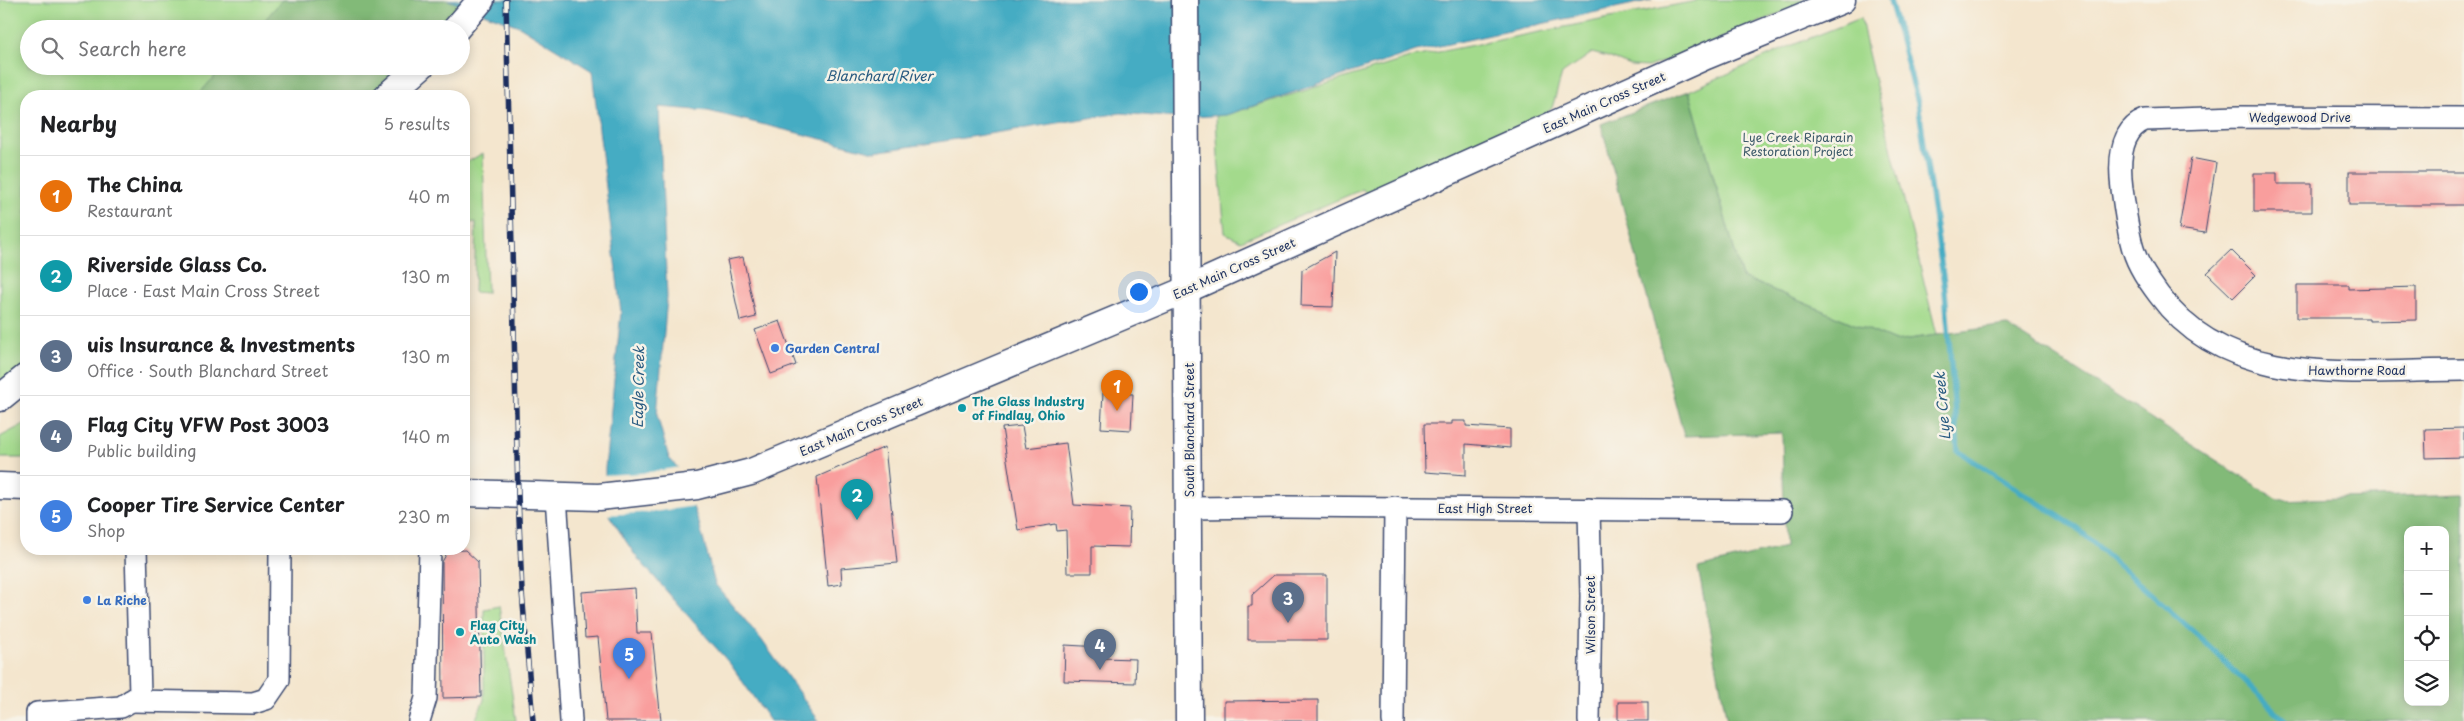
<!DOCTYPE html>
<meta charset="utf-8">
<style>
:root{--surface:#fff;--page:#f6f6f6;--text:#202124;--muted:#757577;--line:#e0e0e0;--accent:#d1495b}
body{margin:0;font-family:"Playpen Sans",sans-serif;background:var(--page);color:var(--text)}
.controls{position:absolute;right:15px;bottom:15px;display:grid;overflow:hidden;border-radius:10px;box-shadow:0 2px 12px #0003}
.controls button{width:45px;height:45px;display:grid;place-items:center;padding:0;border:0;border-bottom:1px solid var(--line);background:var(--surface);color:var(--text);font:25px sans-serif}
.you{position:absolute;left:1138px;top:291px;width:18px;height:18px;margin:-12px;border:4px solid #fff;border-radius:50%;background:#1a73e8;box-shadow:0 0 0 8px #1a73e833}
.badge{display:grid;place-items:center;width:32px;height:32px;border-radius:50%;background:var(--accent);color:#fff;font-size:16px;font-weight:700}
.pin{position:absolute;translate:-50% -41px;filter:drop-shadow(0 1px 2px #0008)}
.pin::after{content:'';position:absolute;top:26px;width:18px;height:15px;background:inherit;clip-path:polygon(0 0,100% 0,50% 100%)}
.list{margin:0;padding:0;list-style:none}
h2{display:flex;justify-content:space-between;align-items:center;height:65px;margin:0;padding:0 20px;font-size:21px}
h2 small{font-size:16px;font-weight:400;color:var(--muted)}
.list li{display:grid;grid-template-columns:32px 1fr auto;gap:15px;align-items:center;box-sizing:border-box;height:80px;padding:0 20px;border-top:1px solid var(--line)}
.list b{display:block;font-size:19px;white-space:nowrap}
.list p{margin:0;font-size:16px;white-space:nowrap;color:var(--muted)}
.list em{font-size:16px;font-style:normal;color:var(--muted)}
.icon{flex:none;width:28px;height:28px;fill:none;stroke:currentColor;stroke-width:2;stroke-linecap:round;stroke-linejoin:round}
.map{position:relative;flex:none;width:2464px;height:721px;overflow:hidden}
.search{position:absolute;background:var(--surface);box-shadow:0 2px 12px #0003;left:20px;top:20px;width:450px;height:55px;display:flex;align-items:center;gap:12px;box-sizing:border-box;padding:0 18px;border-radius:28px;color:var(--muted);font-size:19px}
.panel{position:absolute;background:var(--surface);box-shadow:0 2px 12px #0003;left:20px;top:90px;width:450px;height:465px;border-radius:20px}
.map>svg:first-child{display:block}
</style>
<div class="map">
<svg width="2464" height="721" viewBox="0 0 2464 721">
<rect width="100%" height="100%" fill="#f7f3e8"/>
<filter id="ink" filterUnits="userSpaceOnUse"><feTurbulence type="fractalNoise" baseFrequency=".02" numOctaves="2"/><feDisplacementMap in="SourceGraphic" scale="10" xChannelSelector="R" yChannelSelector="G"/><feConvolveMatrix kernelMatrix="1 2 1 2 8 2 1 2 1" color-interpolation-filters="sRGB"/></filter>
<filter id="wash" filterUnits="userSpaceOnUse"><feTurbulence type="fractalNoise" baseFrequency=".0096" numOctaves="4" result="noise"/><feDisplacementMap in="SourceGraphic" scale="20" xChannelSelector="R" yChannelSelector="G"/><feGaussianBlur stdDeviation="1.12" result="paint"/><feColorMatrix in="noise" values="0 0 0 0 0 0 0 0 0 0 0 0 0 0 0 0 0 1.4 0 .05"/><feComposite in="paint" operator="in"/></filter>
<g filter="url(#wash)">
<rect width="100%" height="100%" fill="#f4e6ce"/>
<g fill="#a3da8c" stroke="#5f8475">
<polygon points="0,0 482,0 456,29 29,29 29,66 421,66 387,96 26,96 26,377 0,398"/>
<polygon points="1701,0 1811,0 1692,51 1648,67 1631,66 1608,57 1592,53 1562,74 1552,108 1538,120 1367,195 1363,189 1241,241 1225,233 1218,156 1216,116 1226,115 1413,57"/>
<polygon points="1861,18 1868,53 1937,335 1895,341 1742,277 1689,91 1795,44"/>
<polygon points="483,153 487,293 474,292 476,222 464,224 464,164"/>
<polygon points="26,423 26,458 0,458 0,437"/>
<polygon points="499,606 516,721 475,721 484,700 484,609"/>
</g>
<g fill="#82ba78" stroke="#4e746b" fill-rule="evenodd">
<polygon points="282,0 448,0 474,10 456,29 257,29"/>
<polygon points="224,66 421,66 387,96 197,96"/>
<path d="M 1689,91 L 1742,277 L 1895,341 L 2006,325 L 2278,500 L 2464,494 L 2464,721 L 1727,721 L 1698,568 L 1785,547 L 1782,433 L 1684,436 L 1601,124 ZM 2408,530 L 2445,530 L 2445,702 L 2408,702 Z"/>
</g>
<polygon fill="#44acc3" stroke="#306e90" points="448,0 1652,0 1416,51 1226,115 1176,118 1121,113 875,152 708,111 659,107 667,297 657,415 669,458 679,469 699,523 715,584 761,639 819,721 770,721 731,665 635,555 605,509 605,468 621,312 592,71 519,26"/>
<polygon fill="#f4e6ce" points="680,467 695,506 653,512 606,515 602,509 603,475 643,473"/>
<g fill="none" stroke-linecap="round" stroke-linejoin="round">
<polyline stroke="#44acc3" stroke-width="5.5" points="1890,0 1918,102 1945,291 1958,451 2077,528 2207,644 2285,721"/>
</g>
<g id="blocks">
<g fill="#f99e9d">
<polygon points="2191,158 2216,163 2205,233 2179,229"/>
<rect x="2349" y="172" width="115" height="33"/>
<polygon points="2254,173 2277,173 2277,184 2312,184 2312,212 2254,212"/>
<polygon points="2231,250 2256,275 2233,298 2207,273"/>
<polygon points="1335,252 1333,307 1301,306 1302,270"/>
<polygon points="743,257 756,317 740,321 727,260"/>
<polygon points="2297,285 2349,285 2349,289 2416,287 2416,320 2369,321 2369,318 2297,318"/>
<polygon points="780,321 796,365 771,374 755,330"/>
<polygon points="1103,393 1133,394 1131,430 1101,428"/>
<polygon points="1452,421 1466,421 1466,426 1510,429 1510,448 1466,444 1466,475 1425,472 1424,424 1452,424"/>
<polygon points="1022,426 1026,448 1066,443 1074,505 1130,508 1129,547 1092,546 1092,573 1067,573 1066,530 1057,531 1056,524 1018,530 1002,428"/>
<polygon points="2464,428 2464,457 2426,458 2425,429"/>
<polygon points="885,447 897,563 841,568 842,584 828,586 817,477"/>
<polygon points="465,550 478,562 481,697 443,698 442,562 448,551"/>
<polygon points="1274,575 1327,575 1327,640 1248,640 1248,606 1252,606 1252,595"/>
<polygon points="635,588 637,633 652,633 661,721 606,721 598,637 585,638 582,592"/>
<polygon points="1065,645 1101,647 1101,658 1136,659 1135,683 1064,681"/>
<polygon points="1318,700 1318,721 1224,721 1224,701"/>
<rect x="1618" y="702" width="30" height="19"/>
</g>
</g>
</g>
<g filter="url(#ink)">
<use href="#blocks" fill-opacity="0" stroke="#3c4a6f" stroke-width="1"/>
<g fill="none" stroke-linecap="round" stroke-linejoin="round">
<defs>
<g id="minor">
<path d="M 2464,118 L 2239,117 L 2145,120 C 2119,130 2119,165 2122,189 C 2125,209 2127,229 2133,249 C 2138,266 2148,280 2159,295 C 2229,391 2360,370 2464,370"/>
<polyline points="556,496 571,721"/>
<polyline points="1189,508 1283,507 1782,511"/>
<polyline points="130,701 253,703 266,699 279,680 280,549"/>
<polyline points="37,721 37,713 121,707 140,695 136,549"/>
<polyline points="419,721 426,698 430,549"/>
<polyline points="1393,721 1395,507"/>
<polyline points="1589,721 1591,596 1589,509"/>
</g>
<g id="major">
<polyline points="1185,0 1189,721"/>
<polyline points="456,29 481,0"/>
<polyline points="387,96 421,66"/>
<polyline points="0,398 26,377"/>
<polyline points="0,486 26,487"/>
<polyline points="464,493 599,497 697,486 751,472 1188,289 1706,56 1842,0"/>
</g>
</defs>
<use href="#minor" stroke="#3c4a6f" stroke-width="24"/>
<use href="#major" stroke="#3c4a6f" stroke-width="29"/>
<use href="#minor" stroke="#fff" stroke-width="21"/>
<use href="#major" stroke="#fff" stroke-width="26"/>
<defs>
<polyline id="rail" points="506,0 518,495 522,592 533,721"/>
</defs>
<use href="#rail" stroke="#1b2f5e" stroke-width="5.5"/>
<use href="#rail" stroke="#f7f3e8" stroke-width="4" stroke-dasharray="11" stroke-linecap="butt"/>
</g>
</g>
<g fill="#3f7fe0" stroke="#f7f3e8" stroke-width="2">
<circle cx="775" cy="348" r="5"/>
<circle cx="87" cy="600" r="5"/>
</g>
<g fill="#0f9aa8" stroke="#f7f3e8" stroke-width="2">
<circle cx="962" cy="408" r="5"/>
<circle cx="460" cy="632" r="5"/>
</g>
<g text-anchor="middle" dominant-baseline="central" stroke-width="5" stroke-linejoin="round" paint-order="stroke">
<g font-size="12" fill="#1b2f5e" stroke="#f7f3e8">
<text transform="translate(1604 102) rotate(-24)">East Main Cross Street</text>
<text x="2300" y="117">Wedgewood Drive</text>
<text transform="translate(1234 268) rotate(-24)">East Main Cross Street</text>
<text x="2357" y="370">Hawthorne Road</text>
<text transform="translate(861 426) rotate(-23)">East Main Cross Street</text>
<text transform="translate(1189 430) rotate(-90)">South Blanchard Street</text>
<text x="1485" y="508">East High Street</text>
<text transform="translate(1590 615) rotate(-90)">Wilson Street</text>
</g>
<g font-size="12" fill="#3d5a6a" stroke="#f7f3e8">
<text x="1798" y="137">Lye Creek Riparain<tspan x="1798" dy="14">Restoration Project</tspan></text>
</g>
<g font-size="12" font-weight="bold" fill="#366cbe" stroke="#f7f3e8" text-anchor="start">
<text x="785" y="348">Garden Central</text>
<text x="97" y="600">La Riche</text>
</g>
<g font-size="12" font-weight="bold" fill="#0d838f" stroke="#f7f3e8" text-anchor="start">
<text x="972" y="401">The Glass Industry<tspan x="972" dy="14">of Findlay, Ohio</tspan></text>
<text x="470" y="625">Flag City<tspan x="470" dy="14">Auto Wash</tspan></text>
</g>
<g font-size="14" font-style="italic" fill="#295b81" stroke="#f7f3e8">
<text x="879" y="75">Blanchard River</text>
<text transform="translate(638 387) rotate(-89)">Eagle Creek</text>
<text transform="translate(1942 406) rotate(-95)">Lye Creek</text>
</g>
</g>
</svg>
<div class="controls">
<button>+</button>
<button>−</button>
<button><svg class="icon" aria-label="locate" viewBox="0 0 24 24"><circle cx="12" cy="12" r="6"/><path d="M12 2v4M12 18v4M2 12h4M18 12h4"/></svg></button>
<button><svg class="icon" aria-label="layers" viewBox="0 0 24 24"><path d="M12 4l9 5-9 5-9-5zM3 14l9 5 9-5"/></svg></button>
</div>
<div class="you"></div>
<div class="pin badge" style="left:1117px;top:411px;background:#e8710a">1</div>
<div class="pin badge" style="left:857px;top:520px;background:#0f9aa8">2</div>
<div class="pin badge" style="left:1288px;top:623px;background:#5c6f8a">3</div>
<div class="pin badge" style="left:1100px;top:670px;background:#5c6f8a">4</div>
<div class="pin badge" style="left:629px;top:679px;background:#3f7fe0">5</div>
<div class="search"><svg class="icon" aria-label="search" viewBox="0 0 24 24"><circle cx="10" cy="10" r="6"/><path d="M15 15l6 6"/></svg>Search here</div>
<section class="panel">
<h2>Nearby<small>5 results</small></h2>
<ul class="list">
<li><span class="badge" style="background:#e8710a">1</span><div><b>The China</b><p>Restaurant</p></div><em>40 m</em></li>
<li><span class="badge" style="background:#0f9aa8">2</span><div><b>Riverside Glass Co.</b><p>Place · East Main Cross Street</p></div><em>130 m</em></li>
<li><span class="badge" style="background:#5c6f8a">3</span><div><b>uis Insurance &amp; Investments</b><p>Office · South Blanchard Street</p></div><em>130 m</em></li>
<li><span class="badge" style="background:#5c6f8a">4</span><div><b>Flag City VFW Post 3003</b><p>Public building</p></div><em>140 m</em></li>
<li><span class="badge" style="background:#3f7fe0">5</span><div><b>Cooper Tire Service Center</b><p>Shop</p></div><em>230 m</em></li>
</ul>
</section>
</div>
